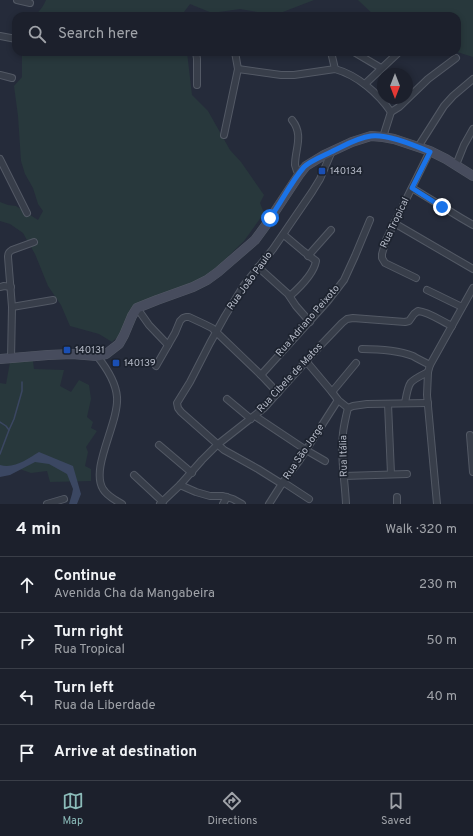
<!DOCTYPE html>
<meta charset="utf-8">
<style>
:root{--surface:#1c202c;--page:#252834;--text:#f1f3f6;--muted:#a0a3a9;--line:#3a3e48;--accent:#8bbbb9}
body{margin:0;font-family:Overpass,sans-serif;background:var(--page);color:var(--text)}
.compass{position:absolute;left:377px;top:68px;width:36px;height:36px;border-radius:50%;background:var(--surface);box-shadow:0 2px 6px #0003;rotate:180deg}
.stop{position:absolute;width:12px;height:12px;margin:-9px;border:3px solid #1a73e8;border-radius:50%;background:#fff}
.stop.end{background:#1a73e8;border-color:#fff;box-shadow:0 1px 4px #0008}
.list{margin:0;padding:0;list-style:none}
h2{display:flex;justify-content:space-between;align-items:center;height:52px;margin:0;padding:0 16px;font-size:17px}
h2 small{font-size:13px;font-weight:400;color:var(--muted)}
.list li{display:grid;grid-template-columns:26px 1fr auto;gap:12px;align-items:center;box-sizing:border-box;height:56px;padding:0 16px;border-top:1px solid var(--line)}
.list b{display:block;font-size:15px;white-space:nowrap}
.list p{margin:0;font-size:13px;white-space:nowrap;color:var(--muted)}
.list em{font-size:13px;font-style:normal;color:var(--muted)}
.icon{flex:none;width:22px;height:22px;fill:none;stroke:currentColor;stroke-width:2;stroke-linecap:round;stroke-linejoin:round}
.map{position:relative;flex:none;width:473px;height:504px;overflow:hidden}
.search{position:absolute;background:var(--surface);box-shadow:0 2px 6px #0003;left:12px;right:12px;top:12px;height:44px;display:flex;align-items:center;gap:10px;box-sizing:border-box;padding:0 14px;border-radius:12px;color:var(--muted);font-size:15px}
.sheet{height:276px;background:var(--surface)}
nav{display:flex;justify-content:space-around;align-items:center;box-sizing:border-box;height:56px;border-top:1px solid var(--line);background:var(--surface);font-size:11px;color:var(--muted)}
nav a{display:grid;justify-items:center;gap:2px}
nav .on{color:var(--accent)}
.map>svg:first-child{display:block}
</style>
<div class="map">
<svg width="473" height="504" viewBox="0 0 473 504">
<rect width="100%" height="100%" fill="#252b3a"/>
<g fill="#28383c">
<path d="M 46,0 L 314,0 L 275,15 L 240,9 L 212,13 L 190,4 L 181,16 L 32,16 C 39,13 43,7 46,0 Z"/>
<polygon points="358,0 473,0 473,57 457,52 457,16 375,16"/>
<polygon points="22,52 187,52 192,95 208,111 230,150 241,162 264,195 260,203 264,213 244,241 202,282 162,293 143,302 131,325 112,342 99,334 70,326 61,305 48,286 35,254 23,233 10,224 0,221 0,202 8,205 16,206 38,220 43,211 38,204 33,188 25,174 21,161 18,116 14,86 22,77"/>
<polygon points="33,361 34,369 64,370 60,386 71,392 79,380 89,385 91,399 87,417 93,422 91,428 97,431 86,447 88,452 85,466 91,469 91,481 50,482 47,471 31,473 11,466 0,468 0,383 6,384 10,362"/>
</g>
<path fill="#3b4762" d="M 39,452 L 73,466 L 81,494 L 77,504 L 69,504 L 72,494 L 73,489 L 67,474 L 49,464 L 35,462 L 10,475 L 0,477 L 0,465 C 15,469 27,459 39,452 Z"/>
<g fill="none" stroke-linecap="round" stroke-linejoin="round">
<g stroke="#3b4762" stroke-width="1.5">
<polyline points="0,422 6,426 9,430"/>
<polyline points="0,454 9,430 14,419 22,391 22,382"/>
</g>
<defs>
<g id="street">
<polyline points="17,0 30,3"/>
<polyline points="0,36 16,39"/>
<polyline points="196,52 197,59 197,85"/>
<polyline points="331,52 335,69"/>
<polyline points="354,52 381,68"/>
<path d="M 238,69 L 281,75 L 294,75 L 335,69 C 357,75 378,93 391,112"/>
<polyline points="0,75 12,78"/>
<polyline points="365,84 399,52"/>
<path d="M 292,120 C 304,135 295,149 295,165 C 296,169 297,172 299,175"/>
<polyline points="224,135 238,69 235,52"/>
<polyline points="383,137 391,112 399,107 428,79 456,58"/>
<polyline points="418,147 444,106 453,96 473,79"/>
<polyline points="0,159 27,213"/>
<polyline points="456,165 464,145 473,129"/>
<polyline points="412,188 461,218 473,225"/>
<polyline points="394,223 473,269"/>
<path d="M 284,235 L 303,251 L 316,261 C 314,273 299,288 290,296"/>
<polyline points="308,256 331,230"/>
<polyline points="258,267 288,294 296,306 310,322"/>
<polyline points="416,278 385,263 382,258 382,254 386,240 430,151"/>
<polyline points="0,287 4,286 11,287"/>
<polyline points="427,290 462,307"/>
<polyline points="12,307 53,300"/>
<polyline points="137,308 149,325 168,345"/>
<path d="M 362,349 C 379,349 397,350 413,356 C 418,359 424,362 430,365"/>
<path d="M 97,356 C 105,366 116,383 117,397 C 119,423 90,468 103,489 C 107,496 115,500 122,504"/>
<path d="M 11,359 L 12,307 L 8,257 C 8,253 9,252 12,250 L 34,242"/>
<polyline points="306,361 332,392 338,400 348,408"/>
<polyline points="156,366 175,333 180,321 183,318 186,317 189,317 204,324 212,328 261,375 278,393"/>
<polyline points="261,375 327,302 344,280 355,256 370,220"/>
<polyline points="332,392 356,363"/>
<polyline points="227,399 251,419"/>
<path d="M 405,403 C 409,381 408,382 428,372"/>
<polyline points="388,404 391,474"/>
<polyline points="348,408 353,406 367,404 428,403"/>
<polyline points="255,416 306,450 325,461"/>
<polyline points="470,435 473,472"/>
<polyline points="159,445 192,473"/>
<polyline points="134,475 163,502"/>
<polyline points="344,476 407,474"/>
<polyline points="283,482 309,499"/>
<polyline points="282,484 258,469 224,450 181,412 178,408 177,403 190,382 210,343 225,316 244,285 273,249 312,192 320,179 332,151"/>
<polyline points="180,485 196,492 210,496 223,496 233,499 242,504"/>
<polyline points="397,497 397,504"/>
<polyline points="47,504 64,499"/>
<path d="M 160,504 L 180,485 L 202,460 L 217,445 L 264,408 L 319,347 L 342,323 L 347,319 L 353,318 L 405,322 L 409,321 L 414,314 L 418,311 C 429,312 441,321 452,326"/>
<polyline points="223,504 227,497"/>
<polyline points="269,504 283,482 299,461 338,400"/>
<path d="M 346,504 C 345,480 340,456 343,433 C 344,424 346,416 348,408"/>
<polyline points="437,504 427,395 428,372 430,365 473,288"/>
</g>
<polyline id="secondary" points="0,359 48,355 72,354 97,356 106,354 119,344 124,335 132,316 137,308 157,300 193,287 207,280 218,272 255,240 266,225 299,175 306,166 324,155 352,142 371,136 383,137 394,139 430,151 446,159 473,176"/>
</defs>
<use href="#street" stroke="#535965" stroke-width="8"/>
<use href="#secondary" stroke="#535965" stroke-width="10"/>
<use href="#street" stroke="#383e4a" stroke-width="6"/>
<use href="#secondary" stroke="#474c5d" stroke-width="9"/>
</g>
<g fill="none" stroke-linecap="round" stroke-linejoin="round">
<path stroke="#1a73e8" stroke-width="5" d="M 270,218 C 282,201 291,182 304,167 C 310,161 323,156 331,152 C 344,146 356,138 371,136 C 387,134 414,145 430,152 L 412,188 L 442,207"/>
</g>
<g fill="#1a4fb4" stroke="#1d232f" stroke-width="1.5">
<rect x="318" y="167" width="8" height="8" rx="2"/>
<rect x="63" y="346" width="8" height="8" rx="2"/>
<rect x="112" y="359" width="8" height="8" rx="2"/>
</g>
<g text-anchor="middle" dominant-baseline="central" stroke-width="3.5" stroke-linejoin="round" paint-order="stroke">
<g font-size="10" fill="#b4b9c6" stroke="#1d232f" text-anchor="start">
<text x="330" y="171">140134</text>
<text x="75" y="350">140131</text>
<text x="124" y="363">140139</text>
</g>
<g font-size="10" fill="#b4b9c6" stroke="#1d232f">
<text transform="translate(395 223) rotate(-65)">Rua Tropical</text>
<text transform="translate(250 281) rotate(-54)">Rua João Paulo</text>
<text transform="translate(308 321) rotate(-49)">Rua Adriano Peixoto</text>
<text transform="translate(290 378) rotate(-47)">Rua Cibele de Matos</text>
<text transform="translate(304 452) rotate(-56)">Rua São Jorge</text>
<text transform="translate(344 456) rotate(-91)">Rua Itália</text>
</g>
</g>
</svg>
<svg class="compass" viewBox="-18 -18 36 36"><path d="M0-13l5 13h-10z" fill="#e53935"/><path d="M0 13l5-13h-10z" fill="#a0a3a9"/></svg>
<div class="stop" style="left:270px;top:218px"></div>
<div class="stop end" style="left:442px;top:207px"></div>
<div class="search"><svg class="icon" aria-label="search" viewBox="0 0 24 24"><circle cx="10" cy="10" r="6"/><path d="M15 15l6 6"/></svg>Search here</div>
</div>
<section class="sheet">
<h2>4 min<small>Walk · 320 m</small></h2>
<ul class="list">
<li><svg class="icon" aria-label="ahead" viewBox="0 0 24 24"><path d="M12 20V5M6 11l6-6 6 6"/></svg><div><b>Continue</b><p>Avenida Cha da Mangabeira</p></div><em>230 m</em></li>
<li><svg class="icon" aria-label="right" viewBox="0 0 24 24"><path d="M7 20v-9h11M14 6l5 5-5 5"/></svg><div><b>Turn right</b><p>Rua Tropical</p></div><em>50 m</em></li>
<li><svg class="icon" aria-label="left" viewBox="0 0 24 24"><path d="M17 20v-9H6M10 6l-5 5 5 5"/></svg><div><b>Turn left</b><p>Rua da Liberdade</p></div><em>40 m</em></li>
<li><svg class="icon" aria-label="arrive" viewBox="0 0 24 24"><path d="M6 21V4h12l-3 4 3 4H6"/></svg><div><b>Arrive at destination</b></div></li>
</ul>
</section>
<nav>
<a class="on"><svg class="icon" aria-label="map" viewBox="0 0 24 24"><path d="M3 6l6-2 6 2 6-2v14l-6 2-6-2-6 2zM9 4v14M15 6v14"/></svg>Map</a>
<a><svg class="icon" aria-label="directions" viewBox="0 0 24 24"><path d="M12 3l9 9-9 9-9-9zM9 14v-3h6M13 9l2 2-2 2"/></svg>Directions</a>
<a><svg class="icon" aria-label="saved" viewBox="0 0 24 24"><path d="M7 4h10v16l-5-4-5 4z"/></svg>Saved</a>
</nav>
